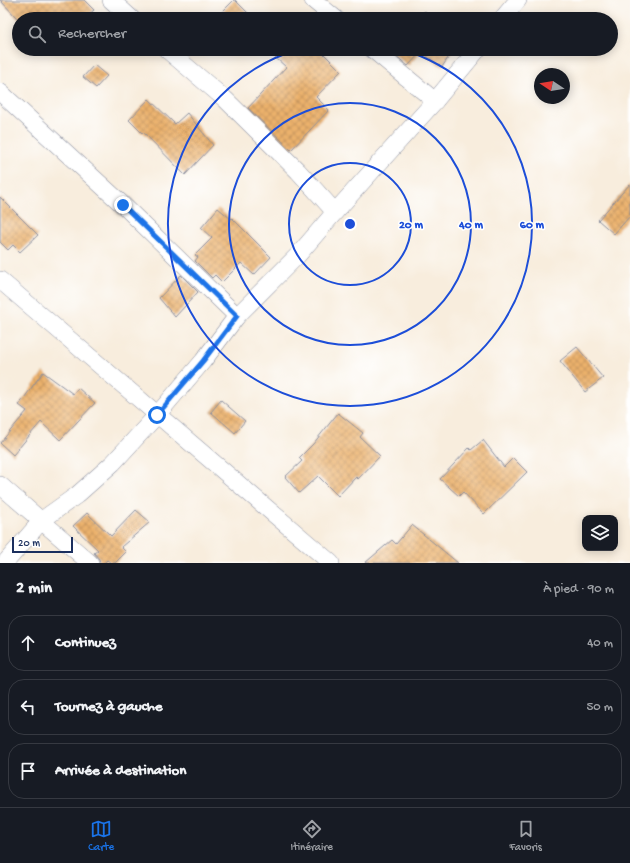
<!DOCTYPE html>
<html lang="fr">
<meta charset="utf-8">
<style>
:root{--surface:#171b24;--page:#242831;--text:#f1f3f6;--muted:#9ea1a6;--line:#363941;--accent:#1a73e8}
body{margin:0;font-family:"Gochi Hand",sans-serif;background:var(--page);color:var(--text)}
.controls{position:absolute;right:12px;bottom:12px;display:grid;overflow:hidden;border-radius:8px;box-shadow:0 2px 10px #0003}
.controls button{width:36px;height:36px;display:grid;place-items:center;padding:0;border:0;border-bottom:1px solid var(--line);background:var(--surface);color:var(--text);font:20px sans-serif}
.compass{position:absolute;left:534px;top:68px;width:36px;height:36px;border-radius:50%;background:var(--surface);box-shadow:0 2px 10px #0003;rotate:282deg}
.scale{position:absolute;left:12px;bottom:10px;width:61px;box-sizing:border-box;padding-left:4px;border:2px solid #1b2f5e;border-top:0;font-size:11px;line-height:14px;white-space:nowrap;color:#1b2f5e;-webkit-text-stroke:3px #fff;paint-order:stroke}
.stop{position:absolute;width:12px;height:12px;margin:-9px;border:3px solid #1a73e8;border-radius:50%;background:#fff}
.stop.end{background:#1a73e8;border-color:#fff;box-shadow:0 1px 4px #0008}
.list{margin:0;padding:0;list-style:none}
h2{display:flex;justify-content:space-between;align-items:center;height:52px;margin:0;padding:0 16px;font-size:17px}
h2 small{font-size:13px;font-weight:400;color:var(--muted)}
.list li{display:grid;grid-template-columns:26px 1fr auto;gap:12px;align-items:center;box-sizing:border-box;height:56px;margin:0 8px 8px;padding:0 8px;border:1px solid var(--line);border-radius:16px}
.list b{display:block;font-size:15px;white-space:nowrap}
.list em{font-size:13px;font-style:normal;color:var(--muted)}
.icon{flex:none;width:22px;height:22px;fill:none;stroke:currentColor;stroke-width:2;stroke-linecap:round;stroke-linejoin:round}
.map{position:relative;flex:none;width:630px;height:563px;overflow:hidden}
.search{position:absolute;background:var(--surface);box-shadow:0 2px 10px #0003;left:12px;right:12px;top:12px;height:44px;display:flex;align-items:center;gap:10px;box-sizing:border-box;padding:0 14px;border-radius:22px;color:var(--muted);font-size:15px}
.sheet{height:244px;background:var(--surface)}
nav{display:flex;justify-content:space-around;align-items:center;box-sizing:border-box;height:56px;border-top:1px solid var(--line);background:var(--surface);font-size:11px;color:var(--muted)}
nav a{display:grid;justify-items:center;gap:2px}
nav .on{color:var(--accent)}
.map>svg:first-child{display:block}
</style>
<div class="map">
<svg width="630" height="563" viewBox="0 0 630 563">
<defs>
<pattern id="building-cross-hatch" width="8" height="8" patternUnits="userSpaceOnUse"><rect width="8" height="8" fill="#ebb16c"/><path d="M0 0l8 8M0 8l8-8" fill="none" stroke="#be905c"/></pattern>
</defs>
<rect width="100%" height="100%" fill="#fff"/>
<filter id="ink" filterUnits="userSpaceOnUse"><feTurbulence type="fractalNoise" baseFrequency=".025" numOctaves="2"/><feDisplacementMap in="SourceGraphic" scale="8" xChannelSelector="R" yChannelSelector="G"/><feConvolveMatrix kernelMatrix="1 2 1 2 8 2 1 2 1" color-interpolation-filters="sRGB"/></filter>
<filter id="wash" filterUnits="userSpaceOnUse"><feTurbulence type="fractalNoise" baseFrequency=".012" numOctaves="4" result="noise"/><feDisplacementMap in="SourceGraphic" scale="16" xChannelSelector="R" yChannelSelector="G"/><feGaussianBlur stdDeviation="0.9" result="paint"/><feColorMatrix in="noise" values="0 0 0 0 0 0 0 0 0 0 0 0 0 0 0 0 0 1.4 0 .05"/><feComposite in="paint" operator="in"/></filter>
<g filter="url(#wash)">
<rect width="100%" height="100%" fill="#f8eddd"/>
<g id="blocks">
<g fill="url(#building-cross-hatch)">
<polygon points="0,0 84,0 94,10 84,19 18,19"/>
<polygon points="234,0 235,0 250,15 246,19 231,19 223,11"/>
<polygon points="425,11 433,19 416,19"/>
<polygon points="266,49 319,49 341,71 316,97 329,110 291,150 248,108 286,67"/>
<polygon points="388,49 454,49 442,67 421,52 408,66"/>
<polygon points="94,65 107,76 96,88 83,77"/>
<polygon points="149,99 175,124 187,113 213,145 185,175 143,132 142,133 129,120"/>
<polygon points="630,184 630,216 614,234 598,220"/>
<polygon points="0,197 38,235 20,252 13,245 8,250 0,242"/>
<polygon points="218,208 231,219 232,218 271,257 254,275 241,263 222,282 215,275 212,278 195,261 198,257 195,255 212,238 201,228"/>
<polygon points="181,275 198,292 175,317 159,298"/>
<polygon points="577,347 603,378 585,392 560,361"/>
<polygon points="43,372 73,394 78,388 95,403 60,440 41,422 13,455 0,443 27,411 19,405"/>
<polygon points="221,400 245,421 235,433 211,412"/>
<polygon points="338,413 363,433 360,437 380,456 358,479 356,477 338,496 318,476 299,493 285,477 302,461 299,458 313,444"/>
<polygon points="483,440 504,467 513,458 527,472 484,514 463,492 459,496 440,479 469,448 471,450"/>
<polygon points="136,510 150,522 121,547 126,552 115,563 111,563 107,560 104,563 100,563 99,559 94,553 98,550 73,526 87,513 111,536"/>
<polygon points="412,525 458,563 365,563 392,540 396,544"/>
</g>
</g>
</g>
<g filter="url(#ink)">
<use href="#blocks" fill-opacity="0" stroke="#8a8e9e" stroke-width="1"/>
<g fill="none" stroke-linecap="round" stroke-linejoin="round">
<defs>
<g id="minor">
<polyline points="111,0 132,19"/>
<polyline points="313,0 336,19"/>
<polyline points="502,19 518,0"/>
<polyline points="166,49 225,99 298,171 335,212"/>
<polyline points="372,49 435,101"/>
<polyline points="0,92 123,205 237,316"/>
<polyline points="0,280 331,563"/>
<polyline points="0,485 90,563"/>
<polyline points="5,563 42,520 77,495 113,463 157,415 203,361 237,316 298,255 335,212 435,101 478,49"/>
</g>
</defs>
<use href="#minor" stroke="#8a8e9e" stroke-width="18"/>
<use href="#minor" stroke="#fff" stroke-width="17"/>
</g>
</g>
<g fill="none" stroke-linecap="round" stroke-linejoin="round" filter="url(#ink)">
<polyline stroke="#1a73e8" stroke-width="5" points="123,205 237,316 203,361 157,415"/>
</g>
<g fill="none" stroke="#1d4ed8" stroke-width="2">
<circle cx="350" cy="224" r="61"/>
<circle cx="350" cy="224" r="121"/>
<path d="M400 49A182 182 0 1 1 300 49"/>
</g>
<circle cx="350" cy="224" r="6" fill="#1d4ed8" stroke="#fff" stroke-width="2"/>
<g font-size="12" text-anchor="middle" font-weight="bold" fill="#1d4ed8" stroke="#fff" stroke-width="3" stroke-linejoin="round" paint-order="stroke">
<text x="411" y="228">20 m</text>
<text x="471" y="228">40 m</text>
<text x="532" y="228">60 m</text>
</g>
</svg>
<div class="controls">
<button><svg class="icon" aria-label="layers" viewBox="0 0 24 24"><path d="M12 4l9 5-9 5-9-5zM3 14l9 5 9-5"/></svg></button>
</div>
<svg class="compass" viewBox="-18 -18 36 36"><path d="M0-13l5 13h-10z" fill="#e53935"/><path d="M0 13l5-13h-10z" fill="#9ea1a6"/></svg>
<div class="scale">20 m</div>
<div class="stop" style="left:157px;top:415px"></div>
<div class="stop end" style="left:123px;top:205px"></div>
<div class="search"><svg class="icon" aria-label="search" viewBox="0 0 24 24"><circle cx="10" cy="10" r="6"/><path d="M15 15l6 6"/></svg>Rechercher</div>
</div>
<section class="sheet">
<h2>2 min<small>À pied · 90 m</small></h2>
<ul class="list">
<li><svg class="icon" aria-label="ahead" viewBox="0 0 24 24"><path d="M12 20V5M6 11l6-6 6 6"/></svg><div><b>Continuez</b></div><em>40 m</em></li>
<li><svg class="icon" aria-label="left" viewBox="0 0 24 24"><path d="M17 20v-9H6M10 6l-5 5 5 5"/></svg><div><b>Tournez à gauche</b></div><em>50 m</em></li>
<li><svg class="icon" aria-label="arrive" viewBox="0 0 24 24"><path d="M6 21V4h12l-3 4 3 4H6"/></svg><div><b>Arrivée à destination</b></div></li>
</ul>
</section>
<nav>
<a class="on"><svg class="icon" aria-label="map" viewBox="0 0 24 24"><path d="M3 6l6-2 6 2 6-2v14l-6 2-6-2-6 2zM9 4v14M15 6v14"/></svg>Carte</a>
<a><svg class="icon" aria-label="directions" viewBox="0 0 24 24"><path d="M12 3l9 9-9 9-9-9zM9 14v-3h6M13 9l2 2-2 2"/></svg>Itinéraire</a>
<a><svg class="icon" aria-label="saved" viewBox="0 0 24 24"><path d="M7 4h10v16l-5-4-5 4z"/></svg>Favoris</a>
</nav>
